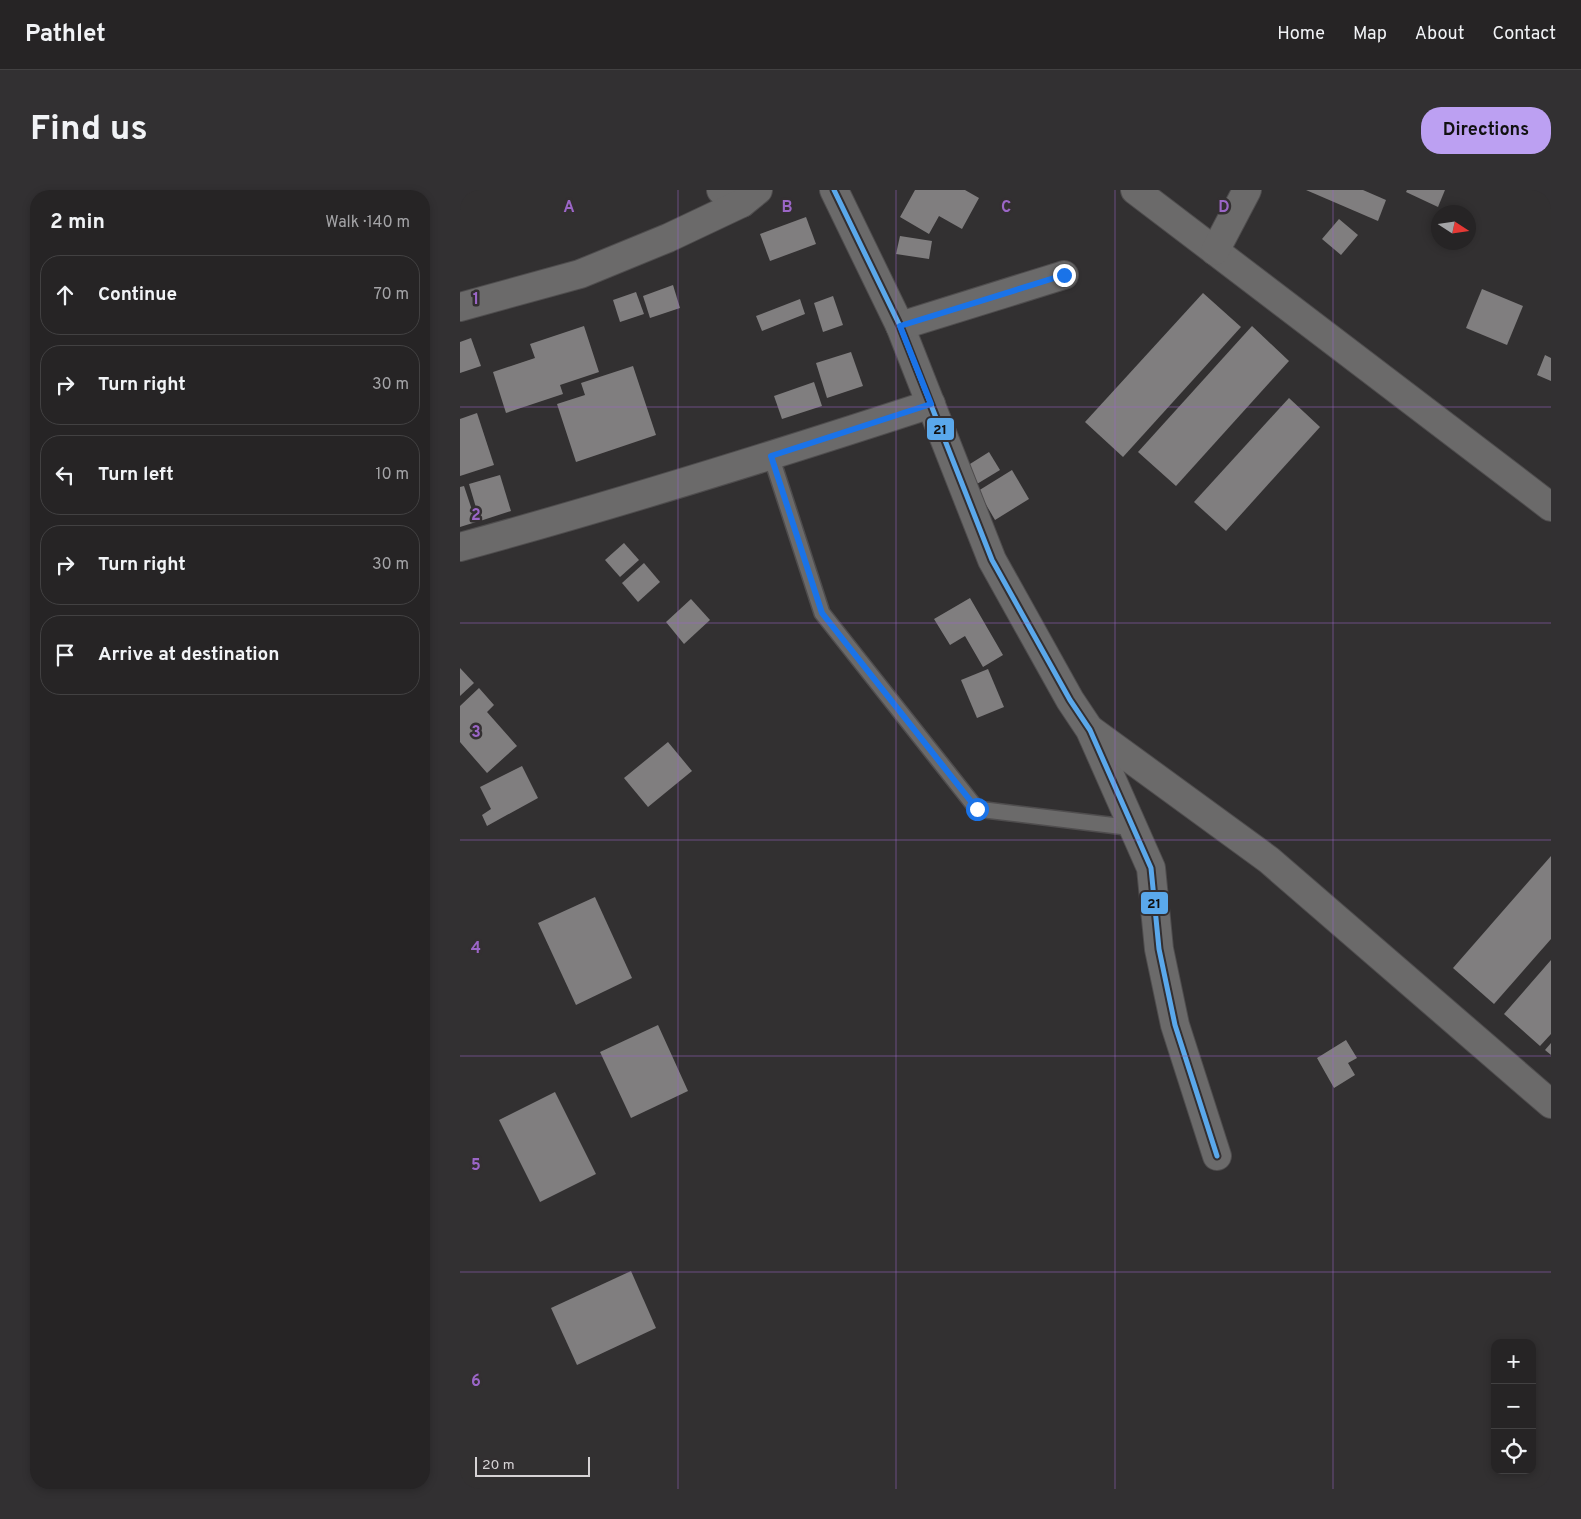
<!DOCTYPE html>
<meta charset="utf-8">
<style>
:root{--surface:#262425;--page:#323032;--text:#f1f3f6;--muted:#a4a4a7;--line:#424142;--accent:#bca0f2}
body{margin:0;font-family:Overpass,sans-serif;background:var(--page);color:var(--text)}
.controls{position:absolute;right:15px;bottom:15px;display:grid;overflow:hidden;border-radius:10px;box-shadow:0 2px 8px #0003}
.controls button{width:45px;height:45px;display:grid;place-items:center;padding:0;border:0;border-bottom:1px solid var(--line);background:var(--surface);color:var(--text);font:25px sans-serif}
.compass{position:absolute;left:971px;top:15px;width:45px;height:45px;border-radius:50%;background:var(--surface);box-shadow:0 2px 8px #0003;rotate:102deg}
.scale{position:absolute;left:15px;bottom:12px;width:115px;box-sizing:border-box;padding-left:5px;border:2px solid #d6d3d5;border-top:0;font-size:14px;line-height:18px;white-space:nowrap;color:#d6d3d5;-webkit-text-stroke:4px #332f31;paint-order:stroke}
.stop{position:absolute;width:15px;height:15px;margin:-11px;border:4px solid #1a73e8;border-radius:50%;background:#fff}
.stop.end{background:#1a73e8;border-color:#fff;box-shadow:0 1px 5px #0008}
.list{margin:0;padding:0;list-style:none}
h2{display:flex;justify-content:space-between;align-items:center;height:65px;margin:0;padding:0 20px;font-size:21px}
h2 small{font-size:16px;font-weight:400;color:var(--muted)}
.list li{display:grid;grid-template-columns:32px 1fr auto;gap:15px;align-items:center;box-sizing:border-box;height:80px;margin:0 10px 10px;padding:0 10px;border:1px solid var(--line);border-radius:20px}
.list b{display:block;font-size:19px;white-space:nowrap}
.list em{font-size:16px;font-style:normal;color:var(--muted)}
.icon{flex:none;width:28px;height:28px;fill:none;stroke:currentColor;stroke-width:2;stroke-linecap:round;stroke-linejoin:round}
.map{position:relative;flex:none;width:1091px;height:1299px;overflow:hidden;border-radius:20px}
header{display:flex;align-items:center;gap:30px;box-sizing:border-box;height:70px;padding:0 25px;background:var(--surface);border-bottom:1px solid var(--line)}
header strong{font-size:24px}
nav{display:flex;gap:28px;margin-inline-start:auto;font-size:18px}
.intro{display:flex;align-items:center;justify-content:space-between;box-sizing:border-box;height:120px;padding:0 30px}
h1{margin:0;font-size:35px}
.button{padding:12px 22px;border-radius:20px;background:var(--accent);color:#111;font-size:18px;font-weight:700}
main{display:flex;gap:30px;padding:0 30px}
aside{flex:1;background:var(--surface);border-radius:20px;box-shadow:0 2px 8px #0003}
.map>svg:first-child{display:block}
</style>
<header>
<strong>Pathlet</strong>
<nav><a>Home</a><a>Map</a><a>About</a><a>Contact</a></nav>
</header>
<div class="intro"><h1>Find us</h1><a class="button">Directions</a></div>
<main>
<aside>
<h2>2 min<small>Walk · 140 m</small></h2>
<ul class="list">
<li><svg class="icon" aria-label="ahead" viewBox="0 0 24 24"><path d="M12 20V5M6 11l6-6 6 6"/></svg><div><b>Continue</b></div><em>70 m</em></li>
<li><svg class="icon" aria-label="right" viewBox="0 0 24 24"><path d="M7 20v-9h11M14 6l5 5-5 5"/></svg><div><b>Turn right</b></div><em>30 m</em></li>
<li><svg class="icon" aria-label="left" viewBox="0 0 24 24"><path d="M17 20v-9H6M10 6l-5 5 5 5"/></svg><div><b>Turn left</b></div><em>10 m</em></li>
<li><svg class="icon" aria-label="right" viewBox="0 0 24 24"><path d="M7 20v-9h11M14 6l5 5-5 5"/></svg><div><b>Turn right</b></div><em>30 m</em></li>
<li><svg class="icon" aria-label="arrive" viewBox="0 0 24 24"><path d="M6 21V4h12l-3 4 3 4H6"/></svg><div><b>Arrive at destination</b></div></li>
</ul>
</aside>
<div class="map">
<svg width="1091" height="1299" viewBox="0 0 1091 1299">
<rect width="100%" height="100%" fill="#323031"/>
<g fill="#807e7f">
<polygon points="455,0 505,0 519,8 502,39 479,26 469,44 440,27"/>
<polygon points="846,0 903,0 926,10 918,31"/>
<polygon points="947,0 985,0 978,17 946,2"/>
<polygon points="346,27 356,54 310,71 300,44"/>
<polygon points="879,29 898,45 881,65 862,49"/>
<polygon points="440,46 472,51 469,69 436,64"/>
<polygon points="213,95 220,118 190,128 183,106"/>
<polygon points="1022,99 1063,116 1047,155 1006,138"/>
<polygon points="176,102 184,124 160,132 153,110"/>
<polygon points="743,103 781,137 663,267 625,232"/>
<polygon points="373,106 383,135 363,142 354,113"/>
<polygon points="340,109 345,124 302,141 296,126"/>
<polygon points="124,136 139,182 100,195 103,204 46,223 33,182 75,168 70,154"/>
<polygon points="792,136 829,171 716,296 678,262"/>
<polygon points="11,148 21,176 0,183 0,152"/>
<polygon points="391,162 403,196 367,208 356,173"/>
<polygon points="1085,165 1091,168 1091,191 1077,185"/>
<polygon points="173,176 196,245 116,272 97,214 125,205 121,193"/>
<polygon points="354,192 362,216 322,229 314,206"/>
<polygon points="829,208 860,237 766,341 734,312"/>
<polygon points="17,223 34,275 0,286 0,229"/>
<polygon points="529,262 540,280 512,297 502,279"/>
<polygon points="552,280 569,309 535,330 518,301"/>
<polygon points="40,285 51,321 20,331 9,294"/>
<polygon points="4,296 16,332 0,337 0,297"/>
<polygon points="164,353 179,370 160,387 145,370"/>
<polygon points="184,373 200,392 178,412 162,393"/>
<polygon points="510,408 543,465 523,477 505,446 490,455 474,429"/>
<polygon points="231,409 250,430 224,454 206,432"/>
<polygon points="0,478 14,493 0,506"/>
<polygon points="528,479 544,517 517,528 501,490"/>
<polygon points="19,498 34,515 27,522 57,556 27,583 0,552 0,516"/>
<polygon points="208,552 232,581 188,617 164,588"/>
<polygon points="62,576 78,608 27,636 22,625 31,619 20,597"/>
<polygon points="1091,666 1091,749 1034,814 993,778"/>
<polygon points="135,707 172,788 116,815 78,733"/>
<polygon points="1091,770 1091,844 1080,856 1044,824"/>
<polygon points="198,835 228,901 171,928 140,862"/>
<polygon points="886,850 897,868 888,873 895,885 874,898 857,868"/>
<polygon points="1091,853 1091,865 1085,860"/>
<polygon points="95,902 136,984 80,1012 39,930"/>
<polygon points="171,1081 196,1138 117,1175 91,1118"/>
</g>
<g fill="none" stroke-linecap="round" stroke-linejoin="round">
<defs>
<polyline id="service" points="311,266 362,423 517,619 674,638"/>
<g id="minor">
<polyline points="261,0 282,13"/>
<polyline points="374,0 440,136 532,370 610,510 630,540 691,678 699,759 715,835 757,966"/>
<polyline points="675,0 1091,317"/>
<polyline points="755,61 787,0"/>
<polyline points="440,136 604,85"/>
<path d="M 0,357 C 158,314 315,265 471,214"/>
<polyline points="631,540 809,670 1091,914"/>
</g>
<polyline id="tertiary" points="0,117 120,84 208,48 282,13 298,0"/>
</defs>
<use href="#service" stroke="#4f4d4e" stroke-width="18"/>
<use href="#minor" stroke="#4f4d4e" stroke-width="30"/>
<use href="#tertiary" stroke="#4f4d4e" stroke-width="30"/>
<use href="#service" stroke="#6b6a6a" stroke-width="15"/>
<use href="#minor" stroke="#6b6a6a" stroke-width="28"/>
<use href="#tertiary" stroke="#6b6a6a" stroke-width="28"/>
<defs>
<polyline id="bus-1" points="374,0 440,136 532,370 610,510 630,540 691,678 699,759 715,835 757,966"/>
</defs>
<use href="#bus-1" stroke="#332f31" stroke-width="9"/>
<use href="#bus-1" stroke="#5aa8eb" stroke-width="5"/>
</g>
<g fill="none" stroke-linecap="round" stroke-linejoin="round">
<polyline stroke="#1a73e8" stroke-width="6" points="517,619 362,423 311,266 471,214 440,136 604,85"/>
</g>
<path fill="none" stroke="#9b66c7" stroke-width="1" stroke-opacity="0.55" d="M 218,0 L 218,1299M 436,0 L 436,1299M 655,0 L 655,1299M 873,0 L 873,1299M 0,217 L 1091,217M 0,433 L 1091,433M 0,650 L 1091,650M 0,866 L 1091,866M 0,1082 L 1091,1082"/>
<g font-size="16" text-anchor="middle" font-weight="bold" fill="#9b66c7" stroke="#332f31" stroke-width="5" stroke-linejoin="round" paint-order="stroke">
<text x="109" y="22">A</text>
<text x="327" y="22">B</text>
<text x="546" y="22">C</text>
<text x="764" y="22">D</text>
<text x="16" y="114">1</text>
<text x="16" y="330">2</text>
<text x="16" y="547">3</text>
<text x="16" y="763">4</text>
<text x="16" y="980">5</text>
<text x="16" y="1196">6</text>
</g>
<g stroke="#332f31" stroke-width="2">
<rect x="466" y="227" width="29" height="24" rx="5" fill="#5aa8eb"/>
<rect x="680" y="701" width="29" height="24" rx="5" fill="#5aa8eb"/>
</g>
<g font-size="14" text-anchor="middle" font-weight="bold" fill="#111">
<text x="480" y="244">21</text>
<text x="694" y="718">21</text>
</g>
</svg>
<div class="controls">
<button>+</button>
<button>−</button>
<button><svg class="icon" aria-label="locate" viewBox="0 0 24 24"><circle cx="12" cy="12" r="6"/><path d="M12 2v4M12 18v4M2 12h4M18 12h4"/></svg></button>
</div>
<svg class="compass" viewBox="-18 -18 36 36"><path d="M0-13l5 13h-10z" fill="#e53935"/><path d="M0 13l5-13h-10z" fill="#a4a4a7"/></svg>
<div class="scale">20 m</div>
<div class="stop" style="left:517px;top:619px"></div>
<div class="stop end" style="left:604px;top:85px"></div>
</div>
</main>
